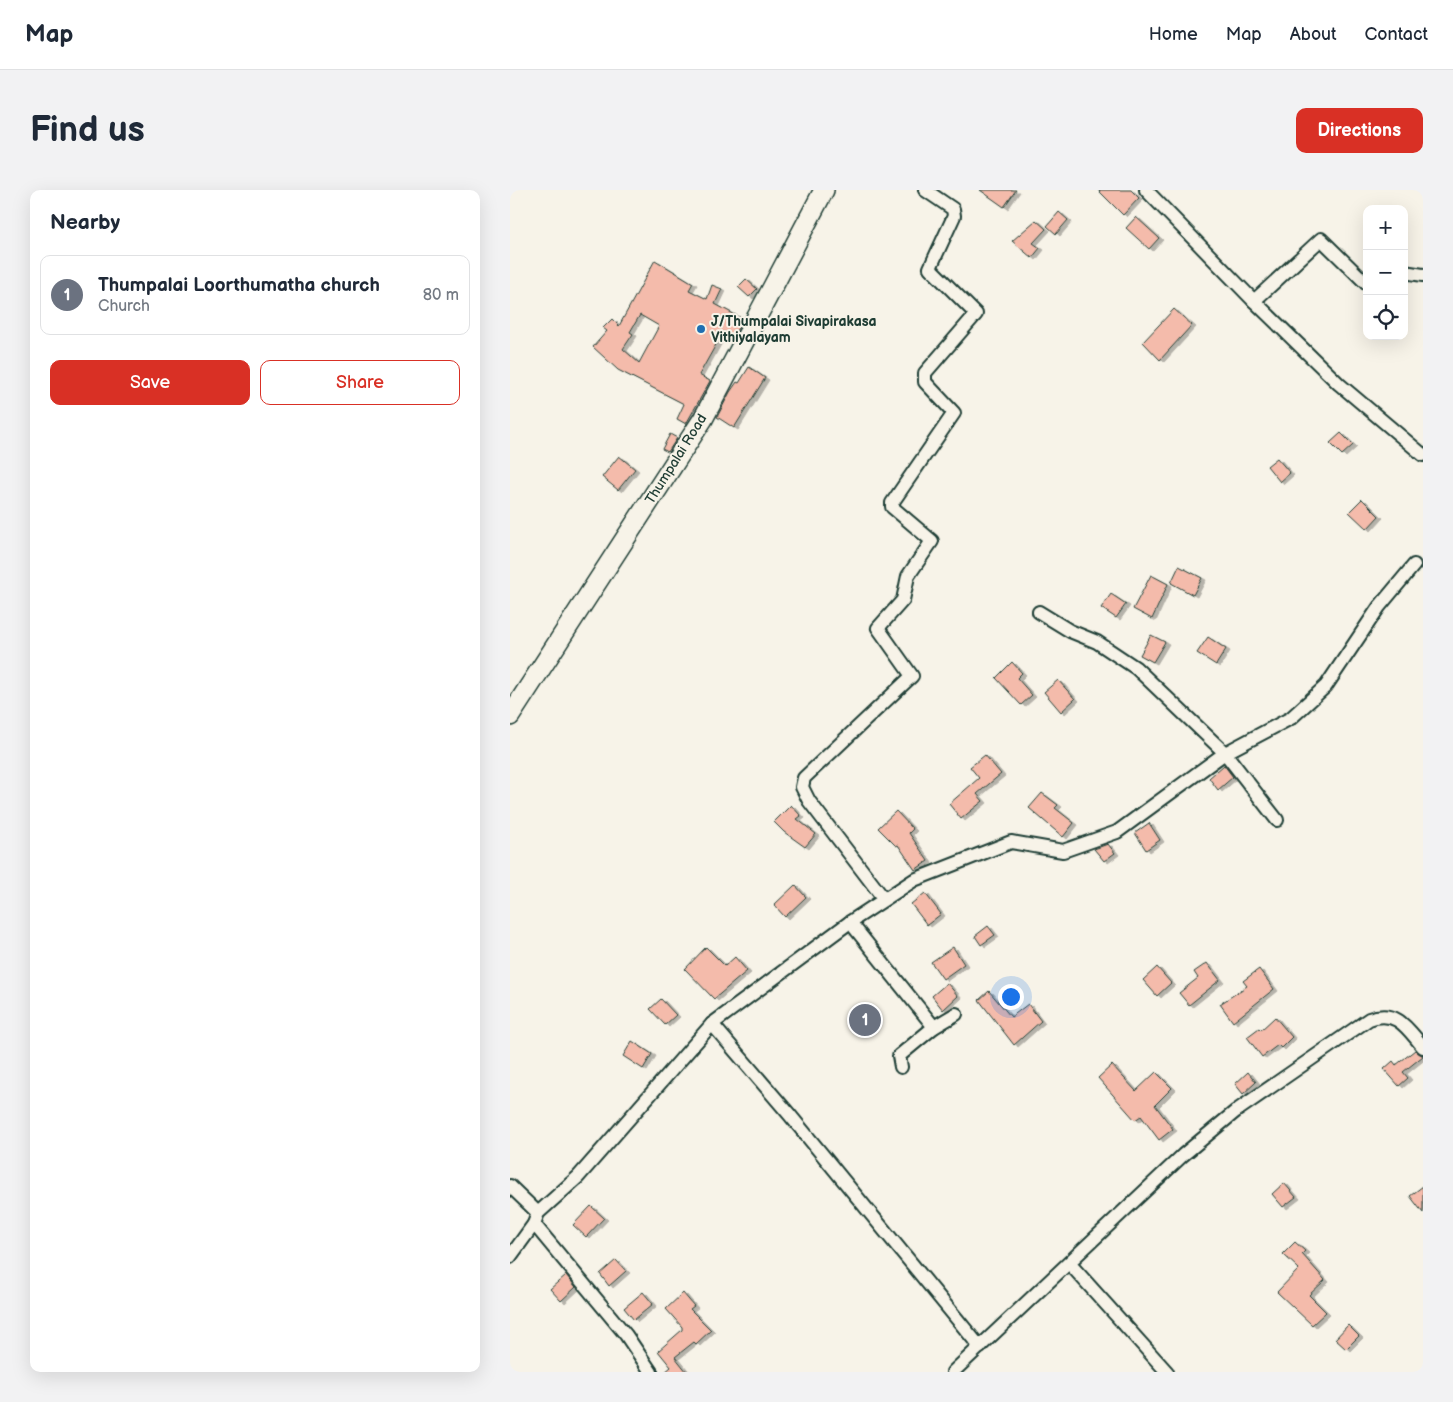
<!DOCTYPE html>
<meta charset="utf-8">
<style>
:root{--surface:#fff;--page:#f2f2f3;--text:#1f2937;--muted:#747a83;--line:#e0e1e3;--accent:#d93025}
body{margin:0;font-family:"Balsamiq Sans",sans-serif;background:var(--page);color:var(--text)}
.controls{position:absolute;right:15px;top:15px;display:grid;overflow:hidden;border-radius:10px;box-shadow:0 5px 20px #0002}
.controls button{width:45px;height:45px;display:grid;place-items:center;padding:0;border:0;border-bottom:1px solid var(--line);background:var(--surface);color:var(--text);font:25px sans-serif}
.you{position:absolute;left:500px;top:806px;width:18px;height:18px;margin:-12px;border:4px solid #fff;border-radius:50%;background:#1a73e8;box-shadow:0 0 0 8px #1a73e833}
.badge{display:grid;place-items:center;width:32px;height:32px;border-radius:50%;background:var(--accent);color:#fff;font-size:16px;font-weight:700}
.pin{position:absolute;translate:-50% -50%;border:2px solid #fff;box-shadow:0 1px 5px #0006}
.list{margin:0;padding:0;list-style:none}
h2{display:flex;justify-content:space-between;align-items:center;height:65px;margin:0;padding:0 20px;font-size:21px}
h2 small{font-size:16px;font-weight:400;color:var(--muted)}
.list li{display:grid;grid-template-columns:32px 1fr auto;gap:15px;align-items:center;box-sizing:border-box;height:80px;margin:0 10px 10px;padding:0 10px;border:1px solid var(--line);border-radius:10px}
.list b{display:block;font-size:19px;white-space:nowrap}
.list p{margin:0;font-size:16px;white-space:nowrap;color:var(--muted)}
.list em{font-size:16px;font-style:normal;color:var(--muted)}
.actions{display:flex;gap:10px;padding:15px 20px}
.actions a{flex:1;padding:11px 0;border:1px solid var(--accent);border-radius:10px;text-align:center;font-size:18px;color:var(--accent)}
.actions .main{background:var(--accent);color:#fff}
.icon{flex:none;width:28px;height:28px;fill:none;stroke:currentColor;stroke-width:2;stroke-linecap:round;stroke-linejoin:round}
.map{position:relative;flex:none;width:913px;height:1182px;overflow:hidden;border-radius:10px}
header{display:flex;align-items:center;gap:30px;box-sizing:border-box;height:70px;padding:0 25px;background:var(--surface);border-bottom:1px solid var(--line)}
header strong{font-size:24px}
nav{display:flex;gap:28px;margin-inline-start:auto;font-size:18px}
.intro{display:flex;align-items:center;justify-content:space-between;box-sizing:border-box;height:120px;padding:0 30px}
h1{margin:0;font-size:35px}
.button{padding:12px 22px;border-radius:10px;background:var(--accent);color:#fff;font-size:18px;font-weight:700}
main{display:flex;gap:30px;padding:0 30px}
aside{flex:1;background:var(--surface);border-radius:10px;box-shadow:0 5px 20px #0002}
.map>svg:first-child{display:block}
</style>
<header>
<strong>Map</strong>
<nav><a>Home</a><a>Map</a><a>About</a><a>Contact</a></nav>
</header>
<div class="intro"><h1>Find us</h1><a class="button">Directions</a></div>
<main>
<aside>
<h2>Nearby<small></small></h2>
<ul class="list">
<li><span class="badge" style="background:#6b7280">1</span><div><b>Thumpalai Loorthumatha church</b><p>Church</p></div><em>80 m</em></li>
</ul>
<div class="actions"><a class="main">Save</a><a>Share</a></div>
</aside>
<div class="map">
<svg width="913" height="1182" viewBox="0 0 913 1182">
<defs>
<filter id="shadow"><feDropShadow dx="4" dy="2" stdDeviation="0" flood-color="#0004"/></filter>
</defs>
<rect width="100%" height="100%" fill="#f7f3e8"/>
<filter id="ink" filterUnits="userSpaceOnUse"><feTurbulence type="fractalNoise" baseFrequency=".02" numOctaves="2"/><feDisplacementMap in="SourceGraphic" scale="10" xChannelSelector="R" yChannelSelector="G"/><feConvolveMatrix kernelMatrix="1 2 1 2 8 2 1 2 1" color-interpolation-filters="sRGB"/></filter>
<g filter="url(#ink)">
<g fill="#f4bbab" stroke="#1f3d34" fill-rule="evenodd" filter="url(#shadow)">
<polygon points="470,0 506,0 494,17"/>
<polygon points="588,0 621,0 629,8 613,25"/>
<polygon points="549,22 558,30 546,44 537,36"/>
<polygon points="626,27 649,48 639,59 616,38"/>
<polygon points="526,30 536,39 523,53 530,58 522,68 502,51"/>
<path d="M 145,70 L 183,93 L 179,100 L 197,109 L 202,95 L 212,99 L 205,114 L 233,129 L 223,147 L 213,142 L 189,185 L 200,191 L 176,234 L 167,229 L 174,214 L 108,180 L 83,157 L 97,141 L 93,138 L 102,129 L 109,136 ZM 130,125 L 149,136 L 129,173 L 113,159 L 123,144 L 120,142 Z"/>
<polygon points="236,89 247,99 239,107 228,97"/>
<polygon points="664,119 682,135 650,170 633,152"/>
<polygon points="239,177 255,188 224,238 207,227 220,202 227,192 229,193"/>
<polygon points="831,243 843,255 832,265 820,253"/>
<polygon points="160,244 167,248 158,262 152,259"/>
<polygon points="109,266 125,279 108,300 92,287"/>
<polygon points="767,268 780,283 770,292 757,276"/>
<polygon points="852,309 869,326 857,339 839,322"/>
<polygon points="669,376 692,388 683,405 661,393"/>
<polygon points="641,385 658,394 642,429 623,419"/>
<polygon points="601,404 616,414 606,428 591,418"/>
<polygon points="641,445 655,452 643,472 630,465"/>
<polygon points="698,447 716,459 706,475 687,463"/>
<polygon points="502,472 512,483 507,488 522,505 511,515 486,488"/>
<polygon points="548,490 565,509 551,522 534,502"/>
<polygon points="475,565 491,584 467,604 473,611 451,629 439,614 469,588 460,577"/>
<polygon points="714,575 723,587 708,600 699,588"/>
<polygon points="532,603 548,615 545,618 564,633 553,647 519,618"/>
<polygon points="281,615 291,626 287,629 306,644 295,657 274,642 264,632"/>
<polygon points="386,621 403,639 399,643 418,671 405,680 388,655 386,656 368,638"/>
<polygon points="639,633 650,650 636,660 625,643"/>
<polygon points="598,654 605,663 594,671 584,659"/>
<polygon points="285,695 296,707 275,727 264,715"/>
<polygon points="415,703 431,724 417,735 401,714"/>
<polygon points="478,736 485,745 471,755 465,746"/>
<polygon points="196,757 215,776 225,767 237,781 204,809 175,779"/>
<polygon points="443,757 454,774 433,789 421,772"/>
<polygon points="697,773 710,790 679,815 669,803 688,788 684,782"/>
<polygon points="647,777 661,793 647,806 633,790"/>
<polygon points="749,779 764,799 723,832 710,814 737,796 733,791"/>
<polygon points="437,793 448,806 433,820 422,806"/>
<polygon points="479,801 501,827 518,814 531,831 504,855 469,810"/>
<polygon points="151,809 166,825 155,835 140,819"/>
<polygon points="765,827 782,847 771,858 768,855 752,867 737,847 749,838 751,840"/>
<polygon points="122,851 142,864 133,879 113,866"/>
<polygon points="905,860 913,866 893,882 898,888 889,896 874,879 883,871 886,875"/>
<polygon points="602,875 626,901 646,882 662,898 645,915 663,939 649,950 631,926 625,930 588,888"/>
<polygon points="738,882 746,892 733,904 725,894"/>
<polygon points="774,993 786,1007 773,1017 762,1004"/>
<polygon points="913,996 913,1023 900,1006"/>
<polygon points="81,1016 94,1028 76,1047 63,1035"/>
<polygon points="785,1052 795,1061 792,1064 815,1090 799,1105 816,1122 802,1135 767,1102 789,1079 773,1064"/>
<polygon points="106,1070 116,1081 99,1096 90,1084"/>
<polygon points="56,1085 66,1097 51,1111 40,1099"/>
<polygon points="133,1102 143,1114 124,1130 114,1118"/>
<polygon points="173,1103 184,1116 180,1119 201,1140 186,1154 184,1152 165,1167 177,1182 155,1182 161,1177 148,1161 172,1140 172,1137 156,1119"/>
<polygon points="838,1135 849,1146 836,1159 825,1149"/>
</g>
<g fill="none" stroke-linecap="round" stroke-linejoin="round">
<defs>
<g id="street">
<polyline points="636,0 744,111 811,49 857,94"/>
<polyline points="894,82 913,85"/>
<polyline points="744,111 829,194 913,265"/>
<polyline points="529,422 560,441 587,452 626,478 715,563 767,630"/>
<polyline points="374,709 299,611 292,597 294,588 402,486 368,438 393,410 398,386 422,351 382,317 382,313 444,223 415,192 415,183 466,124 420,78 444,26 443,19 415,0"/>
<polyline points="340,732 424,837"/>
<polyline points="202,834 279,924 470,1157"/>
<polyline points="391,877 389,866 424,837 446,824"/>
<polyline points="0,996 28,1023"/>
<polyline points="24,1034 116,1145 141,1182"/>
<polyline points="0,1067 24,1034 28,1023 68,987 202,834 340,732 404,690 501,652 553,661 607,642 715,563 781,528 816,496 869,417 904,375"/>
<polyline points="559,1073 657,1182"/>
<path d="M 443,1182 L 673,965 L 726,921 L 859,829 C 887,819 897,838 913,857"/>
</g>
<polyline id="secondary" points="0,526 193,229 314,0"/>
</defs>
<use href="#street" stroke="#1f3d34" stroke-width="16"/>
<use href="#secondary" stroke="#1f3d34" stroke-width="22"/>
<use href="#street" stroke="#f7f3e8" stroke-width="12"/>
<use href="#secondary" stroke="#f7f3e8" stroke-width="19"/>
</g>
</g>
<circle fill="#1f6fb2" stroke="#f7f3e8" stroke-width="2" cx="191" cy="139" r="5"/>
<g text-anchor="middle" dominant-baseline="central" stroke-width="4" stroke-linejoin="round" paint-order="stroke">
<g font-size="14" font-weight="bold" fill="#1f3d34" stroke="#f7f3e8" text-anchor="start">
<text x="201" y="131">J/Thumpalai Sivapirakasa<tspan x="201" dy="16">Vithiyalayam</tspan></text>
</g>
<g font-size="14" fill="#1f3d34" stroke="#f7f3e8">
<text transform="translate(166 269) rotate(-58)">Thumpalai Road</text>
</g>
</g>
</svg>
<div class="controls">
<button>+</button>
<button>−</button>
<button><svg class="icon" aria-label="locate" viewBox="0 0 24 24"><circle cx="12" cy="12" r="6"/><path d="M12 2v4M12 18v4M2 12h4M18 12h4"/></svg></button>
</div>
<div class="you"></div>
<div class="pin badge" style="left:355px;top:830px;background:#6b7280">1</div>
</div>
</main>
